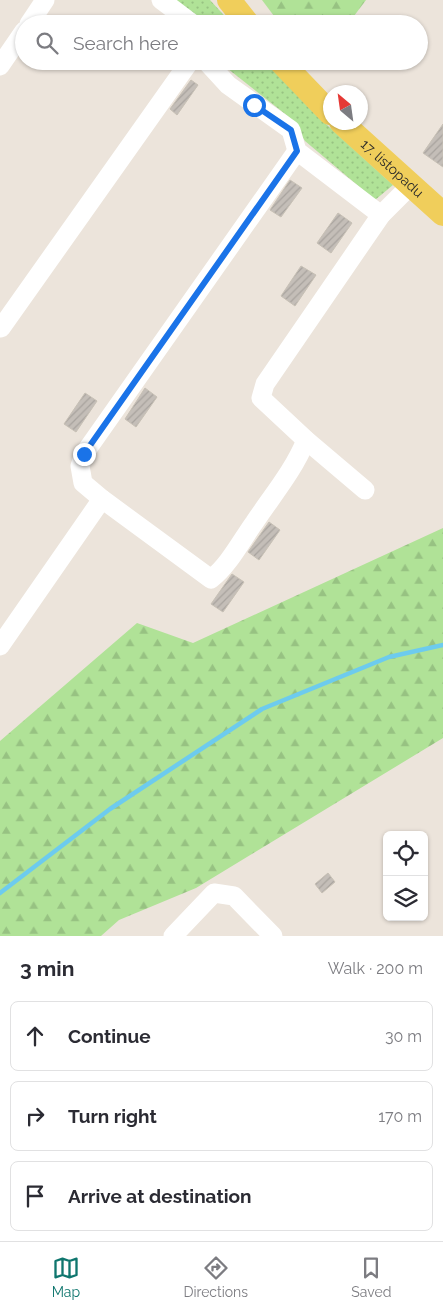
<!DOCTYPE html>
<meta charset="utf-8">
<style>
:root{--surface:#fff;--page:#f7f7f7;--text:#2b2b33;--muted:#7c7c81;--line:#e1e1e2;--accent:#0f766e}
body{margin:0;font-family:Raleway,sans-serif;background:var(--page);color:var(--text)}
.controls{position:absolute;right:15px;bottom:15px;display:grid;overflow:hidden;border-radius:8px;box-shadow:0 1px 4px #0004}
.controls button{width:45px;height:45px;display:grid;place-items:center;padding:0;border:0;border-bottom:1px solid var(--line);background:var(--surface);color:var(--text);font:25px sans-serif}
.compass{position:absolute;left:323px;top:85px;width:45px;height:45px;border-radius:50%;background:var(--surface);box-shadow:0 1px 4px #0004;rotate:331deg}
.stop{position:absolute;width:15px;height:15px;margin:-11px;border:4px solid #1a73e8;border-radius:50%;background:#fff}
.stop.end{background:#1a73e8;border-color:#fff;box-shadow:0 1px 5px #0008}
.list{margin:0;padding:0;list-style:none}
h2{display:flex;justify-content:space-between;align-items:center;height:65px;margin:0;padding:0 20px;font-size:21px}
h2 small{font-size:16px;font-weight:400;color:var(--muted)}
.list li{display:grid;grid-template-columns:32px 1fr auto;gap:15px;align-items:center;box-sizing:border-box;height:70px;margin:0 10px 10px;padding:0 10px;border:1px solid var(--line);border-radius:8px}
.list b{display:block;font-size:19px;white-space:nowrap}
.list em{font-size:16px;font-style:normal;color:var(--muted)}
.icon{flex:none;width:28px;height:28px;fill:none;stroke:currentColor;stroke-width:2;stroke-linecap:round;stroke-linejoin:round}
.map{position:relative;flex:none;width:443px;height:936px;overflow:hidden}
.search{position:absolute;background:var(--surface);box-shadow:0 1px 4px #0004;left:15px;right:15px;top:15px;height:55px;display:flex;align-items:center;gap:12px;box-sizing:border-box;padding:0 18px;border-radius:28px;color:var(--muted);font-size:19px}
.sheet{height:305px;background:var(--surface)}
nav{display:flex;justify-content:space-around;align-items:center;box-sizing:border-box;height:70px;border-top:1px solid var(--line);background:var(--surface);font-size:14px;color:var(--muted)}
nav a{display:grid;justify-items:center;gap:2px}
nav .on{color:var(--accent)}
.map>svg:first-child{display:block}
</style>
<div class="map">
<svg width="443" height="936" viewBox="0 0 443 936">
<defs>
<pattern id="grass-dots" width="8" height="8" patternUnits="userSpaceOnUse" patternTransform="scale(1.25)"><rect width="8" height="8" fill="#b0e297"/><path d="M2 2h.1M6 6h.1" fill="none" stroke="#97c282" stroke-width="1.8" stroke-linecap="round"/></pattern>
<pattern id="forest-firs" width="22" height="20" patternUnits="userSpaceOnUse" patternTransform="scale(1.25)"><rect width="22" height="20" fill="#b0e297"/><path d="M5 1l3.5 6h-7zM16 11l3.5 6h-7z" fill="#97c282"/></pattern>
<pattern id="building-hatch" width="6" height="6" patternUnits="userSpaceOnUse" patternTransform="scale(1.25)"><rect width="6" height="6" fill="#c4beb8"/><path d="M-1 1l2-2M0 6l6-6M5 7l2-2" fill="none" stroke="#a8a39e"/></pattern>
</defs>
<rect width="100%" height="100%" fill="#ece4db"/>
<g fill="url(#grass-dots)">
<polygon points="174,0 210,0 232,24 203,24 201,19"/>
<polygon points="218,61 265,61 316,115 393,185 375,200 305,141 289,117"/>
</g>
<g fill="url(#forest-firs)">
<polygon points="262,0 366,0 348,24 280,24"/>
<polygon points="443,528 443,738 196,888 119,920 101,936 0,936 0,741 137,623 193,643"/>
</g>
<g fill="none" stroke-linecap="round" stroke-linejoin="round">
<polyline stroke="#6dcbee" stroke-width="4.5" points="0,893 110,809 262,709 389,657 443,645"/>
</g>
<g fill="url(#building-hatch)" stroke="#c7c0b5">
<polygon points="191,80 198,85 177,115 170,109"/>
<polygon points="443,124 443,167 423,153"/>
<polygon points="290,180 302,188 281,217 270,210"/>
<polygon points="338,213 352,223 331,253 317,243"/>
<polygon points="301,266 316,275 295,306 281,296"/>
<polygon points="145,388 157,397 136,427 125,419"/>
<polygon points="85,393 97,401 76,432 64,424"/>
<polygon points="269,522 280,530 259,560 248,552"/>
<polygon points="232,574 244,582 223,612 211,604"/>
<polygon points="328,873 335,882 322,893 315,884"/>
</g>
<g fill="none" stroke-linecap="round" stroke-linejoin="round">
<g stroke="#fff" stroke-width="19">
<polyline points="161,0 193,24"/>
<polyline points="29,24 45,0"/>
<polyline points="206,61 228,85 291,130 297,151 381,215"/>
<polyline points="0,66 24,31"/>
<path d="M 297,151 L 84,454 L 80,466 L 83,483 L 102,499 L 211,579 C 229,565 241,541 254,523 C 272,496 294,470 306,440"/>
<polyline points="1,328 190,61"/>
<polyline points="365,490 306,440 261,398 265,384 381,215 411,185"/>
<polyline points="0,646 102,499"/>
<polyline points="173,936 214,893 234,896 273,936"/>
</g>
<g stroke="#f0ce5b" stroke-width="24">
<polyline points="229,0 248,24"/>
<polyline points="280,61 330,113"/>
<path id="s1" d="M 341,122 L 443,214"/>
</g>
</g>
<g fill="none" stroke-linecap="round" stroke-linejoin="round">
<polyline stroke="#1a73e8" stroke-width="6" points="84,454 297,151 291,130 254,105"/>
</g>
<g text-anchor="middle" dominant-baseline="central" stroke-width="4" stroke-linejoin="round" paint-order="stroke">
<g font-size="14" fill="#292929" stroke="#fff">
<text stroke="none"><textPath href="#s1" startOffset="69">17. listopadu</textPath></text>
</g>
</g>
</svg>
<div class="controls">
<button><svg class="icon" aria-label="locate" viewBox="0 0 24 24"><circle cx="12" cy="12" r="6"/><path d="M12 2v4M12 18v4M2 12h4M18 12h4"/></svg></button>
<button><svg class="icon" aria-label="layers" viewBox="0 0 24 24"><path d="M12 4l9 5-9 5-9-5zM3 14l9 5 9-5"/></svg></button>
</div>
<svg class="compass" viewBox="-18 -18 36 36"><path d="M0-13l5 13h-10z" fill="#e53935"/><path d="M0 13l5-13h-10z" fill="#7c7c81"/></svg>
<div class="stop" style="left:254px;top:105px"></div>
<div class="stop end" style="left:84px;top:454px"></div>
<div class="search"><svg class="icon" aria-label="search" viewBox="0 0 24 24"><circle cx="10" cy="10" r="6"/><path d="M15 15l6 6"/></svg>Search here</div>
</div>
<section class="sheet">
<h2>3 min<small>Walk · 200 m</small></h2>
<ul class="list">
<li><svg class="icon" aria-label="ahead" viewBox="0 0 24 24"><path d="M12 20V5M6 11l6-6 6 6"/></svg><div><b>Continue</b></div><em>30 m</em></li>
<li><svg class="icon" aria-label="right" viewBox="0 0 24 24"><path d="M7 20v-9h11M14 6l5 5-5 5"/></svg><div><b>Turn right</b></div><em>170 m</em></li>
<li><svg class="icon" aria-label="arrive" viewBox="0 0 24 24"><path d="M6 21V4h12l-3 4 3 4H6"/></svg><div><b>Arrive at destination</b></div></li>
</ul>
</section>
<nav>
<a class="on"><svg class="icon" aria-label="map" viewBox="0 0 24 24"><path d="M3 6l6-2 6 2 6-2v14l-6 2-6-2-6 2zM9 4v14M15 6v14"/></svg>Map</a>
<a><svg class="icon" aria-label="directions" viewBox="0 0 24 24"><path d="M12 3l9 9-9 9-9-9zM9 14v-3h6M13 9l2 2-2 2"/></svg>Directions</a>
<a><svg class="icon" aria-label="saved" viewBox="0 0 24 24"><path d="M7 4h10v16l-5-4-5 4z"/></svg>Saved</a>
</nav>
